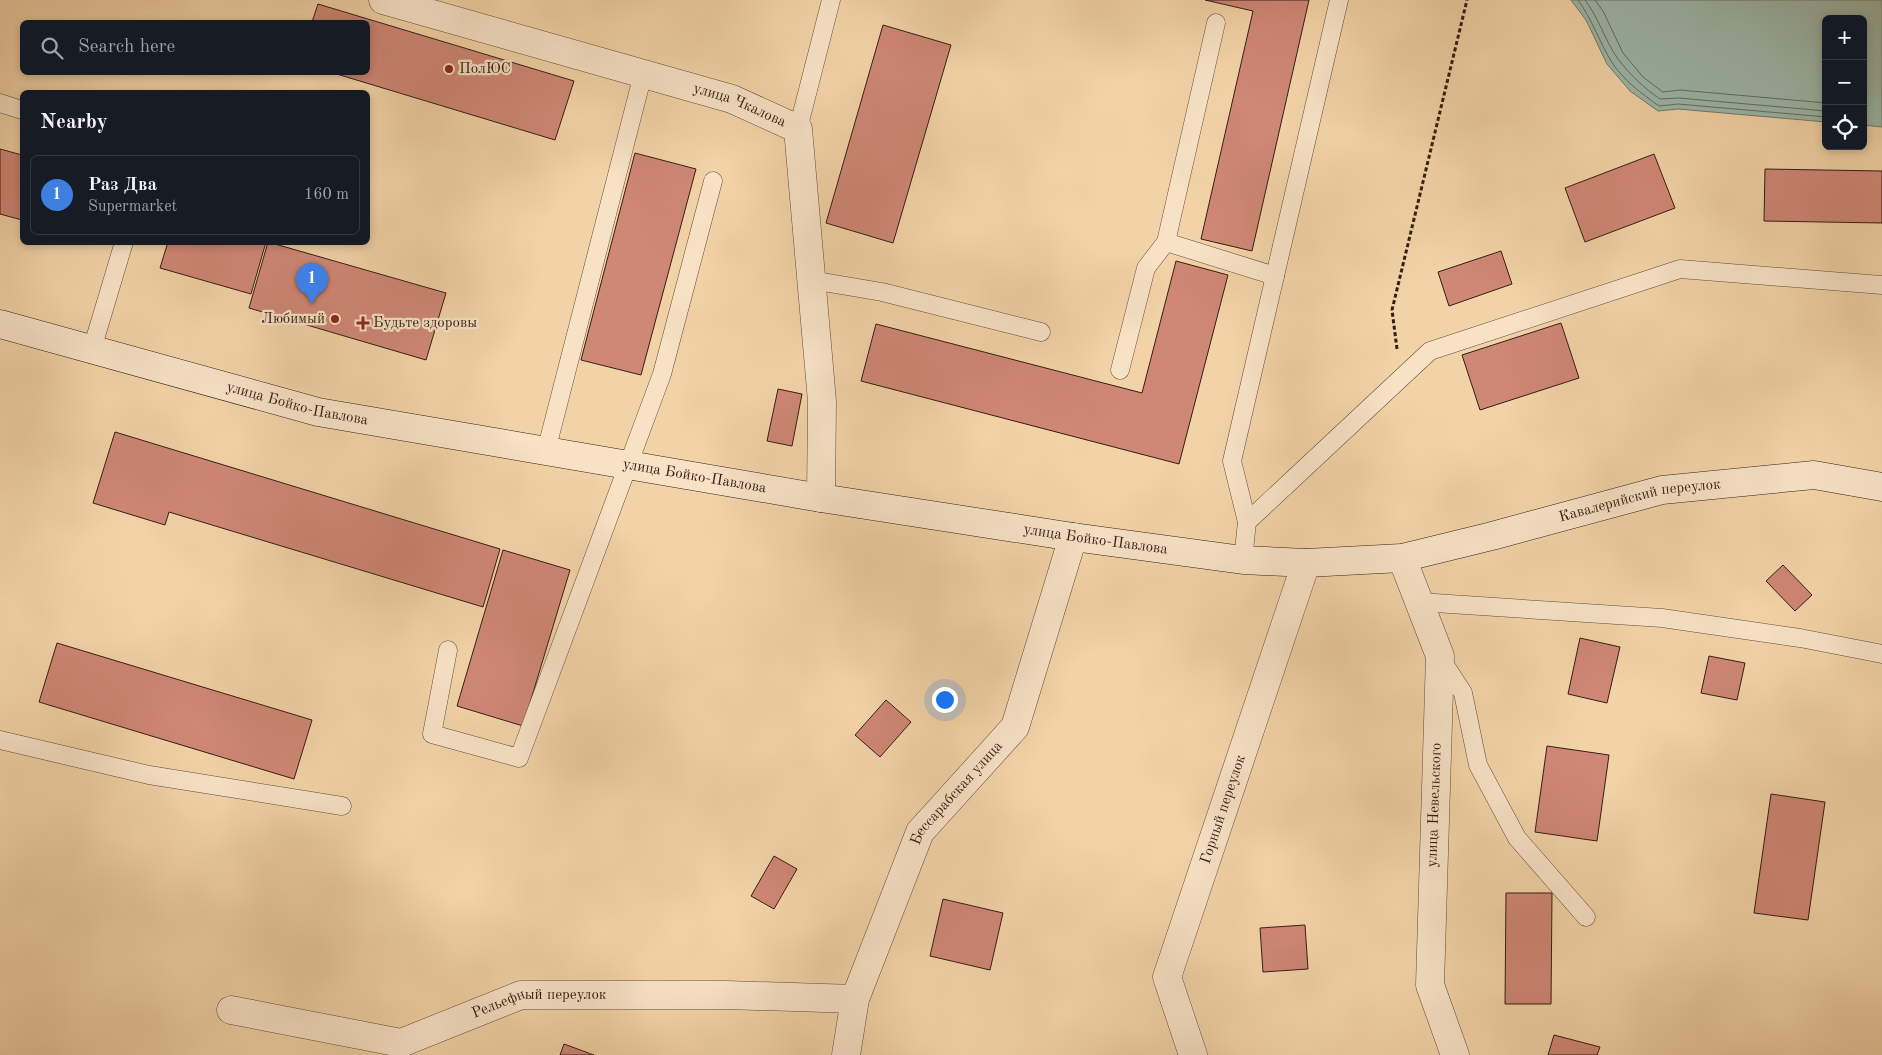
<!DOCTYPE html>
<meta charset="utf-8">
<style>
:root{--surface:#171b24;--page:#20242c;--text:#f1f3f6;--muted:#9ea1a6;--line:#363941;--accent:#b45309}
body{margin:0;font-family:"Old Standard TT",serif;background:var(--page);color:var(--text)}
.controls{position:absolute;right:15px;top:15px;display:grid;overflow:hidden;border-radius:8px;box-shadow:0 2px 8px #0003}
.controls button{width:45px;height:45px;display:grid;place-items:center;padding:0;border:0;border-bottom:1px solid var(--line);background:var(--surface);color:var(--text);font:25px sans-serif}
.you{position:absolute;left:944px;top:699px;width:18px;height:18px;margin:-12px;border:4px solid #fff;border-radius:50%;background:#1a73e8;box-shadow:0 0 0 8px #1a73e833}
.badge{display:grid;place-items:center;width:32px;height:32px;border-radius:50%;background:var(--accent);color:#fff;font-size:16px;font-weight:700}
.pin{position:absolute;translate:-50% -41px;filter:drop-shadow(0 1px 2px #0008)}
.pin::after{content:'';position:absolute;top:26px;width:18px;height:15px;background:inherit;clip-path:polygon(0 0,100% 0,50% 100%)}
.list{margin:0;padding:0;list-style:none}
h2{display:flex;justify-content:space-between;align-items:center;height:65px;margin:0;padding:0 20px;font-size:21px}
h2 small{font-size:16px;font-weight:400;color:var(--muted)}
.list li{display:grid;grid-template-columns:32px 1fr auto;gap:15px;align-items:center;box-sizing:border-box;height:80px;margin:0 10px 10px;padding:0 10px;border:1px solid var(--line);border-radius:8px}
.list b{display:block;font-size:19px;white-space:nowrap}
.list p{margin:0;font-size:16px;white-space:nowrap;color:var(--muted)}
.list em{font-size:16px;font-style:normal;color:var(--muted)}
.icon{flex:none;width:28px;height:28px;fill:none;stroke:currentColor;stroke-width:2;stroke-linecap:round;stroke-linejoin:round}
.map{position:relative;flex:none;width:1882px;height:1055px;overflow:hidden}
.search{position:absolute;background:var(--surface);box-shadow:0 2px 8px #0003;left:20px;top:20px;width:350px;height:55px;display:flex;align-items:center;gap:12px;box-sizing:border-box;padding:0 18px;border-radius:8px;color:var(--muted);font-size:19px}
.panel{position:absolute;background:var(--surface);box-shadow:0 2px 8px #0003;left:20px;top:90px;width:350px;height:155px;border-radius:8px}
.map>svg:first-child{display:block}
</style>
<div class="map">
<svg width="1882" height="1055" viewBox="0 0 1882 1055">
<rect width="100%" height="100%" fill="#f2d3a7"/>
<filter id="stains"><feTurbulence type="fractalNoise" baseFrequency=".004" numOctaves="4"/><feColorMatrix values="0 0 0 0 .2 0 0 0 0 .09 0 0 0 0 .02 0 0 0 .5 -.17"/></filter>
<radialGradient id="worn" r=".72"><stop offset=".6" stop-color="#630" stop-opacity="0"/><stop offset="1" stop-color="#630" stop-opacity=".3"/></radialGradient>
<polygon fill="#9bb7aa" stroke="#72796e" points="1571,0 1882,0 1882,127 1863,125 1863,19 1826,19 1826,122 1678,109 1658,111 1630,91 1607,64 1586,20"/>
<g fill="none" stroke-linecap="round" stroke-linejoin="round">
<g stroke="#686a5f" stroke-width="1">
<path d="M 1578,0 C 1592,19 1599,41 1611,61 C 1623,80 1641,93 1659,106 L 1678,104 L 1826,117"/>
<path d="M 1585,0 C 1599,18 1605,41 1618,59 C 1630,75 1644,88 1660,99 L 1679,98 L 1826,111"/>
<polyline points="1595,0 1603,11 1623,53 1643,77 1663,92 1680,90 1826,103"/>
</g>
</g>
<g fill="#cf8776" stroke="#351d14">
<polygon points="1205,0 1309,0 1252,251 1201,239 1253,11"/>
<polygon points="318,4 574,81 555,140 330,72 368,72 368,22 312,22"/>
<polygon points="883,25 951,45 893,243 826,223"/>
<polygon points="0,149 22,155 22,220 0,214"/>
<polygon points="635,153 696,169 641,375 581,360"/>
<polygon points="1654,154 1675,208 1585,242 1565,188"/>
<polygon points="1765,169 1882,171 1882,223 1764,221"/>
<polygon points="168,242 266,242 251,294 160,268"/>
<polygon points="268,242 446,293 426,360 249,308"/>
<polygon points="1501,251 1512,284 1449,306 1438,272"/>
<polygon points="1176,261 1228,275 1179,464 861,381 876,324 1142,393"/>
<polygon points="1561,323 1579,378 1480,410 1462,355"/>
<polygon points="778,389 802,394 792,446 767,441"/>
<polygon points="115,432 500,549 483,607 169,512 165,525 93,503"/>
<polygon points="503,550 570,570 523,726 457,706"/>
<polygon points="1783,565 1812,595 1795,611 1766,581"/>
<polygon points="1580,638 1620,647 1607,703 1568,694"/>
<polygon points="57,643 312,720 294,779 39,702"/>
<polygon points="1709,656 1745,663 1737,700 1701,693"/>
<polygon points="886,700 911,722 880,757 855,735"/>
<polygon points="1547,746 1609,755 1597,841 1535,832"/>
<polygon points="1771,794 1825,802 1808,920 1754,913"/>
<polygon points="774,856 797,869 774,909 751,896"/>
<polygon points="1506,893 1552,893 1551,1004 1505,1004"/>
<polygon points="943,899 1003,913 990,970 930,956"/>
<polygon points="1305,925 1308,969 1263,972 1260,928"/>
<polygon points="1554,1035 1600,1047 1597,1055 1548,1055"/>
<polygon points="564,1044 594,1055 560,1055"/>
</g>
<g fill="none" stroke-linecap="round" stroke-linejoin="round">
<defs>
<g id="lane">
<polyline points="1216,23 1166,242 1275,276"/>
<polyline points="0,103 22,110"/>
<polyline points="798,129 831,0"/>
<polyline points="811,280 882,292 1041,332"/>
<polyline points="92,349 124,242"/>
<polyline points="1120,370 1146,268 1166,242"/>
<polyline points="546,451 643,74"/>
<polyline points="1247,522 1232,461 1339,0"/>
<polyline points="1243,560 1247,522 1430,351 1680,269 1882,285"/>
<polyline points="1419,602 1662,618 1800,638 1882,654"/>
<polyline points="448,650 432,734 519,758 662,374 713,181"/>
<polyline points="1441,659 1463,693 1478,765 1517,838 1586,917"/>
<polyline points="0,740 149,775 342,806"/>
</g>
<g id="street">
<path id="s1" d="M 383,0 L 732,99 L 798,129 L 822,401 L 821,498"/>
<polyline points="1402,558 1440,656 1430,985 1455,1055"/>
<path id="s2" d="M 231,1010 L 401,1043 L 521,995 L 726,995 L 855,999"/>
<path id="s3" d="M 846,1055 L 855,999 L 920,832 L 1015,727 L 1073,537"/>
<path id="s4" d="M 1193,1055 L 1167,977 L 1306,563"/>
</g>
<g id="secondary">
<path id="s5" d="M 0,324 L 318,412 L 821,498 L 1073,537 L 1243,560 L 1306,563 L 1402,558 L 1492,536 L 1662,490 L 1814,475 L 1882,487"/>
</g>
</defs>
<use href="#lane" stroke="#644a39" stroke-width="19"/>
<use href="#street" stroke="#644a39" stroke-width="29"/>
<use href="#secondary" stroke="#351d14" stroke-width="29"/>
<polyline stroke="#351d14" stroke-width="3" stroke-dasharray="4 2.5" stroke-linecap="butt" points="1397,349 1392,310 1467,0"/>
<use href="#lane" stroke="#f7e2c6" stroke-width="18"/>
<use href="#street" stroke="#f7e2c6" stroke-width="28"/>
<use href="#secondary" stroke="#f7e2c6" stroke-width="28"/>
</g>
<g fill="#8f2418" stroke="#f7e2c6" stroke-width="2">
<circle cx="449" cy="69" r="5"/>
<circle cx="335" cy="319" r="5"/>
<path d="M360.5 315.5h5v5h5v5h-5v5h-5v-5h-5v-5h5z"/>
</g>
<g text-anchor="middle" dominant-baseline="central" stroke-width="4.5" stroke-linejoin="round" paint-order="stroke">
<g font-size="15" fill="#351d14" stroke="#f7e2c6" text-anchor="start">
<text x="459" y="69">ПолЮС</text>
<text x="325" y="319" text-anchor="end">Любимый</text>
<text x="373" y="323">Будьте здоровы</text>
</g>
<g font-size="15" fill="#351d14" stroke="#f7e2c6">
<text stroke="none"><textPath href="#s1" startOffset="372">улица Чкалова</textPath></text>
<text stroke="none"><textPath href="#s5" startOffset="308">улица Бойко-Павлова</textPath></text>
<text stroke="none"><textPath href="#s5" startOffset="712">улица Бойко-Павлова</textPath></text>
<text stroke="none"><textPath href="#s5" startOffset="1671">Кавалерийский переулок</textPath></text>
<text stroke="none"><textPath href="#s5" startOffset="1118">улица Бойко-Павлова</textPath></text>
<text stroke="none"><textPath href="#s3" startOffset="289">Бессарабская улица</textPath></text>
<text transform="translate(1435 805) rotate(-88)">улица Невельского</text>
<text stroke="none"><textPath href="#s4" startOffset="259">Горный переулок</textPath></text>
<text stroke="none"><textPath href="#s2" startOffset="319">Рельефный переулок</textPath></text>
</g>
</g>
<rect width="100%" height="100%" filter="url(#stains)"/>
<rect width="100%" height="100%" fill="url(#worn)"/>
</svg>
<div class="controls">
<button>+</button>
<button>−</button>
<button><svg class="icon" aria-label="locate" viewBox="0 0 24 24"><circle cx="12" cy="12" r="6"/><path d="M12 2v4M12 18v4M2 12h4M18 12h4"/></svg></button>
</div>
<div class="you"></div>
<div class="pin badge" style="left:312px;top:304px;background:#3f7fe0">1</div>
<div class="search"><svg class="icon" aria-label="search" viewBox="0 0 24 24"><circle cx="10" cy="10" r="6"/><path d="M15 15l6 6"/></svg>Search here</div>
<section class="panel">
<h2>Nearby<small></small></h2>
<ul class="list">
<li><span class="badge" style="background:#3f7fe0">1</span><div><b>Раз Два</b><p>Supermarket</p></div><em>160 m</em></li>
</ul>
</section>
</div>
